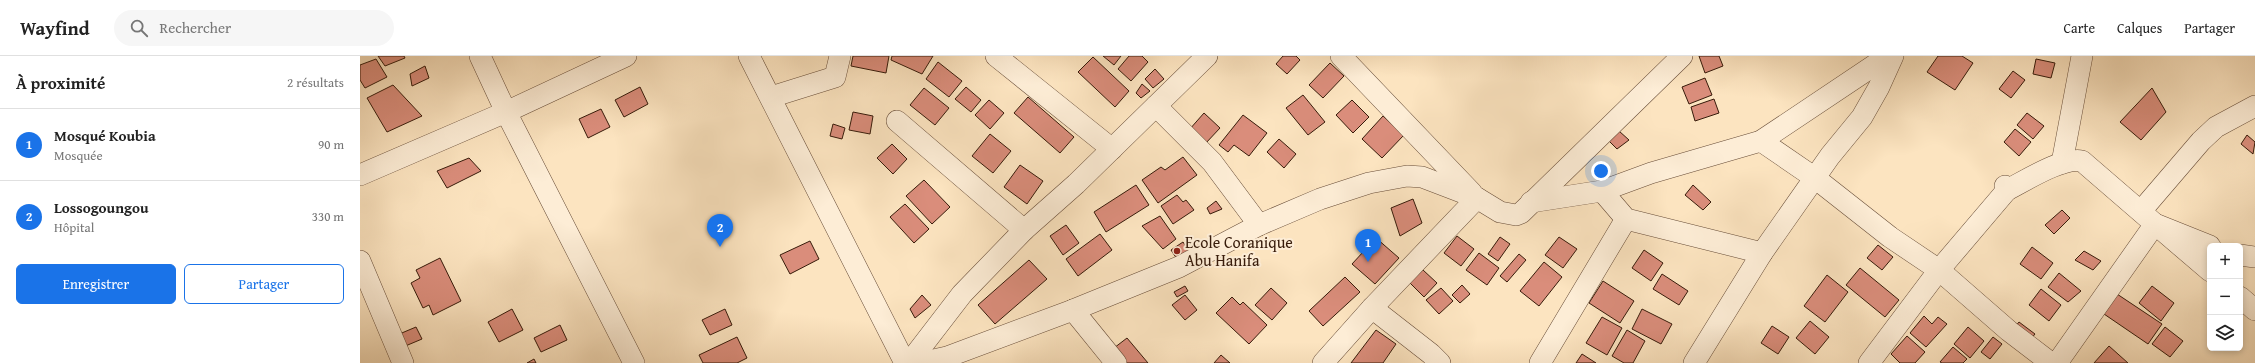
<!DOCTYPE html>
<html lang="fr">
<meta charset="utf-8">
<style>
:root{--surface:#fff;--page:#f6f6f6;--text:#222;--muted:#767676;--line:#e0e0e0;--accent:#1a73e8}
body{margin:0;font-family:"Gentium Book Plus",serif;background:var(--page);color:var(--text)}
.controls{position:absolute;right:12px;bottom:12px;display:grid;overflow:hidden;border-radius:6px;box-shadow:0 2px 6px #0003}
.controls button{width:36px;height:36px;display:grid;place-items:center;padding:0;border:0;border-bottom:1px solid var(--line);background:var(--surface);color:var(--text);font:20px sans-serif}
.you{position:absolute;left:1241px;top:115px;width:14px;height:14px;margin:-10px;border:3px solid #fff;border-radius:50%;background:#1a73e8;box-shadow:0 0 0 6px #1a73e833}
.badge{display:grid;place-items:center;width:26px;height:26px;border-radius:50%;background:var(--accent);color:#fff;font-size:13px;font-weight:700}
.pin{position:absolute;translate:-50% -33px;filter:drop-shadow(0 1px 2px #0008)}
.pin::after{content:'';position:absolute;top:21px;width:14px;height:12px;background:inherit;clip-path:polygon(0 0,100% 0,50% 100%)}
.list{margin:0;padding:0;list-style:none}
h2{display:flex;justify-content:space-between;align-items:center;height:52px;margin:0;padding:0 16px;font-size:17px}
h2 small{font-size:13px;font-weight:400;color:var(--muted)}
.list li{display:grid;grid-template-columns:26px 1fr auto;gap:12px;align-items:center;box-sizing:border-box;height:72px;padding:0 16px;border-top:1px solid var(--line)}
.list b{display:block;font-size:15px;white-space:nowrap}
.list p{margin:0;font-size:13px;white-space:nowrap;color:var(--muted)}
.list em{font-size:13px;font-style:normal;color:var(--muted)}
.actions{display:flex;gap:8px;padding:12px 16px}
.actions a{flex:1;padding:9px 0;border:1px solid var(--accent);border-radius:6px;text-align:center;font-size:14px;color:var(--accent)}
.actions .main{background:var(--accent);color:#fff}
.icon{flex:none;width:22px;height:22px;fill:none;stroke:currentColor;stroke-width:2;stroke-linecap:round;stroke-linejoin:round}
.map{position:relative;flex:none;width:1895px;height:307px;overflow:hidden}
header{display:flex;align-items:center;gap:24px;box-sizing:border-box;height:56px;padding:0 20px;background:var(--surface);border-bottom:1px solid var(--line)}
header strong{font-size:19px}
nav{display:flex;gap:22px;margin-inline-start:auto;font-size:14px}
.search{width:280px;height:36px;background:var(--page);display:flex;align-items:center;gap:10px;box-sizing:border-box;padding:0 14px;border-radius:22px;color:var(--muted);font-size:15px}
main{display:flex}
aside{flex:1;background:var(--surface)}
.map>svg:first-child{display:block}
</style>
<header>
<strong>Wayfind</strong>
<div class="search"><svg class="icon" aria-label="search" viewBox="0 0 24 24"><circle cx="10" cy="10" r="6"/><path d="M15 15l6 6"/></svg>Rechercher</div>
<nav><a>Carte</a><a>Calques</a><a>Partager</a></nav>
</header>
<main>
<aside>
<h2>À proximité<small>2 résultats</small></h2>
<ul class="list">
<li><span class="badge">1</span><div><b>Mosqué Koubia</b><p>Mosquée</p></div><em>90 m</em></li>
<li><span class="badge">2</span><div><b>Lossogoungou</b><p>Hôpital</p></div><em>330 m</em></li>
</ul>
<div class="actions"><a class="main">Enregistrer</a><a>Partager</a></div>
</aside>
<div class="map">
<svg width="1895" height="307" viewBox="0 0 1895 307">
<rect width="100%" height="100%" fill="#fce4c0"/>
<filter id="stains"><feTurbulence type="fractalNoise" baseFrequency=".005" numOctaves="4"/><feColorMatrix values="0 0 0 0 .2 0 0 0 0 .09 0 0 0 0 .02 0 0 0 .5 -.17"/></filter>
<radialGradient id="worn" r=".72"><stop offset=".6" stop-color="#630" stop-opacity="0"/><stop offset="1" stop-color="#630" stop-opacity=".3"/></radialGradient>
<g fill="#da8d7b" stroke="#371b0a">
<polygon points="18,0 44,0 45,2 25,10"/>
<polygon points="493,0 529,0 526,17 491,10"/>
<polygon points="532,0 573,0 562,18 531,4"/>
<polygon points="743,0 761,0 754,9"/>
<polygon points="769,0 782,0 788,6 771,25 758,13"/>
<polygon points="923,0 936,0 940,4 927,18 916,8"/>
<polygon points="1339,0 1359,0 1363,10 1345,17"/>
<polygon points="1578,0 1602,0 1613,7 1595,34 1567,16"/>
<polygon points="733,1 769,35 755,51 718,16"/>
<polygon points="16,3 27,21 5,32 0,24 0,9"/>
<polygon points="1676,3 1695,7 1691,22 1673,18"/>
<polygon points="578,6 602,25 589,41 566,23"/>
<polygon points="970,7 984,20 963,42 949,29"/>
<polygon points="65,10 69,22 52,30 50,18"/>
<polygon points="795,13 804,23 793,32 785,23"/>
<polygon points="1653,15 1665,24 1651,42 1639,33"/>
<polygon points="1345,22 1352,39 1329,48 1322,31"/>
<polygon points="782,28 790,35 781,42 776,37"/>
<polygon points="33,29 62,60 27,76 7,42"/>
<polygon points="280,31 288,48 264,61 255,44"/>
<polygon points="606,31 621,44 611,56 595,43"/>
<polygon points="564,32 589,52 575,69 550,49"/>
<polygon points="1792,32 1806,56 1781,84 1760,66"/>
<polygon points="943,39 965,66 948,79 926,52"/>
<polygon points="668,41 714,81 700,97 654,57"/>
<polygon points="1354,43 1359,57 1335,65 1331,51"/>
<polygon points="629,44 644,57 630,73 615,59"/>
<polygon points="992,44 1009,61 993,77 976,59"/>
<polygon points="241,53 250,71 228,82 219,63"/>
<polygon points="493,56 513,60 510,78 489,74"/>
<polygon points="844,57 860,72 845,88 829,74"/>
<polygon points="1667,57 1684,70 1673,83 1657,69"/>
<polygon points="883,59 907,77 889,100 874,89 868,96 859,89"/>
<polygon points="1023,60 1044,79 1022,102 1002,83"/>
<polygon points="473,68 485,72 482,83 470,80"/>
<polygon points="1655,73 1671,86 1659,100 1644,86"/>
<polygon points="1259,75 1269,84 1257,93 1249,85"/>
<polygon points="630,78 651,95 633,117 612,100"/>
<polygon points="1887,79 1895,86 1893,98 1881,88"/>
<polygon points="919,83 936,98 924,112 907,96"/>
<polygon points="532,88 547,103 533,118 517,102"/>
<polygon points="823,101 837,119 798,147 782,124 801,111 805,114"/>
<polygon points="109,102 121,115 87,132 77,115"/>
<polygon points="660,109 683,125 667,148 644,131"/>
<polygon points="564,124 590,151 572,168 546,140"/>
<polygon points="776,129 789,149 746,176 734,156"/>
<polygon points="1333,129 1351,146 1343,154 1325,139"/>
<polygon points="817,139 823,146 826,144 834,154 813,168 801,150"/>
<polygon points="1053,143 1062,167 1040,180 1031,152"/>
<polygon points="856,145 862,153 850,158 847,152"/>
<polygon points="545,148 569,173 554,187 530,161"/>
<polygon points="1702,154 1710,162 1694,178 1685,169"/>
<polygon points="800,160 816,183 803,193 782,170"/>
<polygon points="706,169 719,187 703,199 690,180"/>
<polygon points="740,178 752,194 718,220 706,203"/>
<polygon points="1097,180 1114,193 1101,210 1084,197"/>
<polygon points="1140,181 1150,188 1138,205 1128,198"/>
<polygon points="1199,181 1217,193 1203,212 1185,199"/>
<polygon points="1016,182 1039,202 1015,228 992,208"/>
<polygon points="450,185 459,203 430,218 420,199"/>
<polygon points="823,186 829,195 817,203 811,194"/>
<polygon points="1518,189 1533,201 1522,214 1507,202"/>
<polygon points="1672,191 1693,207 1681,223 1660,208"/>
<polygon points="1284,194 1303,207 1291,225 1272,212"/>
<polygon points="1724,195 1741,205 1733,214 1715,204"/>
<polygon points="1119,197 1139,212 1127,229 1106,214"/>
<polygon points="1159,198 1166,204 1147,226 1140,220"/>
<polygon points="80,202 101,245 73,259 69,249 63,252 51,227 60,222 56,214"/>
<polygon points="669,204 687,223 635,268 618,249"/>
<polygon points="1184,206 1202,221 1179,250 1160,235"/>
<polygon points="1500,212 1539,244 1525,261 1486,229"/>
<polygon points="1063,214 1077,227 1064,241 1050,227"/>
<polygon points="1699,217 1721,235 1708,246 1688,231"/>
<polygon points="1302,218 1328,235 1319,249 1293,233"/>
<polygon points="1467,219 1488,236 1465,266 1444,250"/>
<polygon points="985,221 1000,236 963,270 949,255"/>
<polygon points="1243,225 1274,245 1260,267 1229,247"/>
<polygon points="1102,229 1110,238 1100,247 1092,239"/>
<polygon points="825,230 828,235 817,241 814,236"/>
<polygon points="1792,230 1814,247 1801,265 1779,247"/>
<polygon points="911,232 927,247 912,264 895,249"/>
<polygon points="1081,232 1093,245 1079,258 1066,244"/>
<polygon points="1681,233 1701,249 1689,265 1669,249"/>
<polygon points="1757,238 1802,268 1788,288 1744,258"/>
<polygon points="562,239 571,249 555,262 550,253"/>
<polygon points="825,239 837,254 825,264 812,249"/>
<polygon points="872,241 880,249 883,246 907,269 889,288 856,257"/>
<polygon points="152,253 163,274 139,286 128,266"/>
<polygon points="365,253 372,269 350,279 342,264"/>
<polygon points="1282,253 1312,268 1301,288 1272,273"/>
<polygon points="1564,260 1572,268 1578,261 1587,268 1566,291 1550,277"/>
<polygon points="1242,261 1262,272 1247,299 1226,287"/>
<polygon points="1450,265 1469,281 1455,298 1436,282"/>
<polygon points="1659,266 1675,278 1670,284 1654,272"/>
<polygon points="200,269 207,284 181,296 174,282"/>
<polygon points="1412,270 1429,281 1418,298 1401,287"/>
<polygon points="56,271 62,283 43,291 37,279"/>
<polygon points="1608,271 1624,285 1610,302 1594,288"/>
<polygon points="1805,271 1823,285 1810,301 1792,288"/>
<polygon points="1016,274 1036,288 1023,307 991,307"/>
<polygon points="1267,274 1285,285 1273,307 1264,307 1252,300"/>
<polygon points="1547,280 1565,296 1555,307 1540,307 1531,298"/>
<polygon points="377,281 387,302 377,307 343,307 339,299"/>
<polygon points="1633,281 1642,288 1630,303 1621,296"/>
<polygon points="767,282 788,307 767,307 754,292"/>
<polygon points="1749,290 1768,307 1734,307"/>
<polygon points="1593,291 1607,303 1603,307 1582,307 1580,306"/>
<polygon points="1222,298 1236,307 1216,307"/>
<polygon points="861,299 870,307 854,307"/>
<polygon points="174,303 176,307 167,307"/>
</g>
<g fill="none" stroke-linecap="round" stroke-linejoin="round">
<defs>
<g id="minor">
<polyline points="120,0 146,56 274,307"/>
<polyline points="389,0 545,307"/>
<polyline points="636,0 752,93"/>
<polyline points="981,0 1112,137"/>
<polyline points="411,41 475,21 480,0"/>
<polyline points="796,50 852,106 899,169"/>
<polyline points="537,65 664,174"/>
<polyline points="1401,85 1455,122 1530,181 1579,214 1649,275 1691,307"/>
<polyline points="1702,107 1722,0"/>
<polyline points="0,119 146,56 266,0"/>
<path d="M 1645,130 L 1647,134 C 1665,125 1702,101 1722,105 L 1795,168 L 1850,190"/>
<polyline points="1242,135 1266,163 1402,197"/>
<polyline points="1171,146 1242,135 1291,117 1401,85 1528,0"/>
<polyline points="1781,155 1841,85 1856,71 1895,50"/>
<polyline points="1880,199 1895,201"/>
<polyline points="0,205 43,307"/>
<polyline points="1880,241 1895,254"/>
<polyline points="1012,252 1071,298 1080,307"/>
<polyline points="713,254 756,307"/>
<polyline points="549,307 602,238 664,174 716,128 847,0"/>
<polyline points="560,307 587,301 713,254 819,211 899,169 960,143 1009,127 1047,120 1062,121 1117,142 1140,156 1156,159 1161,157 1322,0"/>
<polyline points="963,307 1012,252 1117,142"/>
<polyline points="1180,307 1266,163"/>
<polyline points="1334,307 1402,197 1470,100 1502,61 1519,31 1533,0"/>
<polyline points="1509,307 1579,214 1647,134"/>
<polyline points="1697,307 1795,168 1850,215"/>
</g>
</defs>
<use href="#minor" stroke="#684d38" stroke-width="22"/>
<use href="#minor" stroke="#fdedd6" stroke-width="21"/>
</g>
<circle fill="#8f2418" stroke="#fdedd6" stroke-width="1.5" cx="817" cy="195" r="4"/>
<g text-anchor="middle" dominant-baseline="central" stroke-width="4" stroke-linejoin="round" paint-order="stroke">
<g font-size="16" fill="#371b0a" stroke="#fdedd6" text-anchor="start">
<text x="825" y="186">Ecole Coranique<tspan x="825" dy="18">Abu Hanifa</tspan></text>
</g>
</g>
<rect width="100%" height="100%" filter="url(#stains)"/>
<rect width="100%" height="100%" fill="url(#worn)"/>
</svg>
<div class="controls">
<button>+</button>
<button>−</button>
<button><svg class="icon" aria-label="layers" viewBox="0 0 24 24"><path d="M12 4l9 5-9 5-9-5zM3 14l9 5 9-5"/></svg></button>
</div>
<div class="you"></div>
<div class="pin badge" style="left:1008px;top:206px">1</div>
<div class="pin badge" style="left:360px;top:191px">2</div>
</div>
</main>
